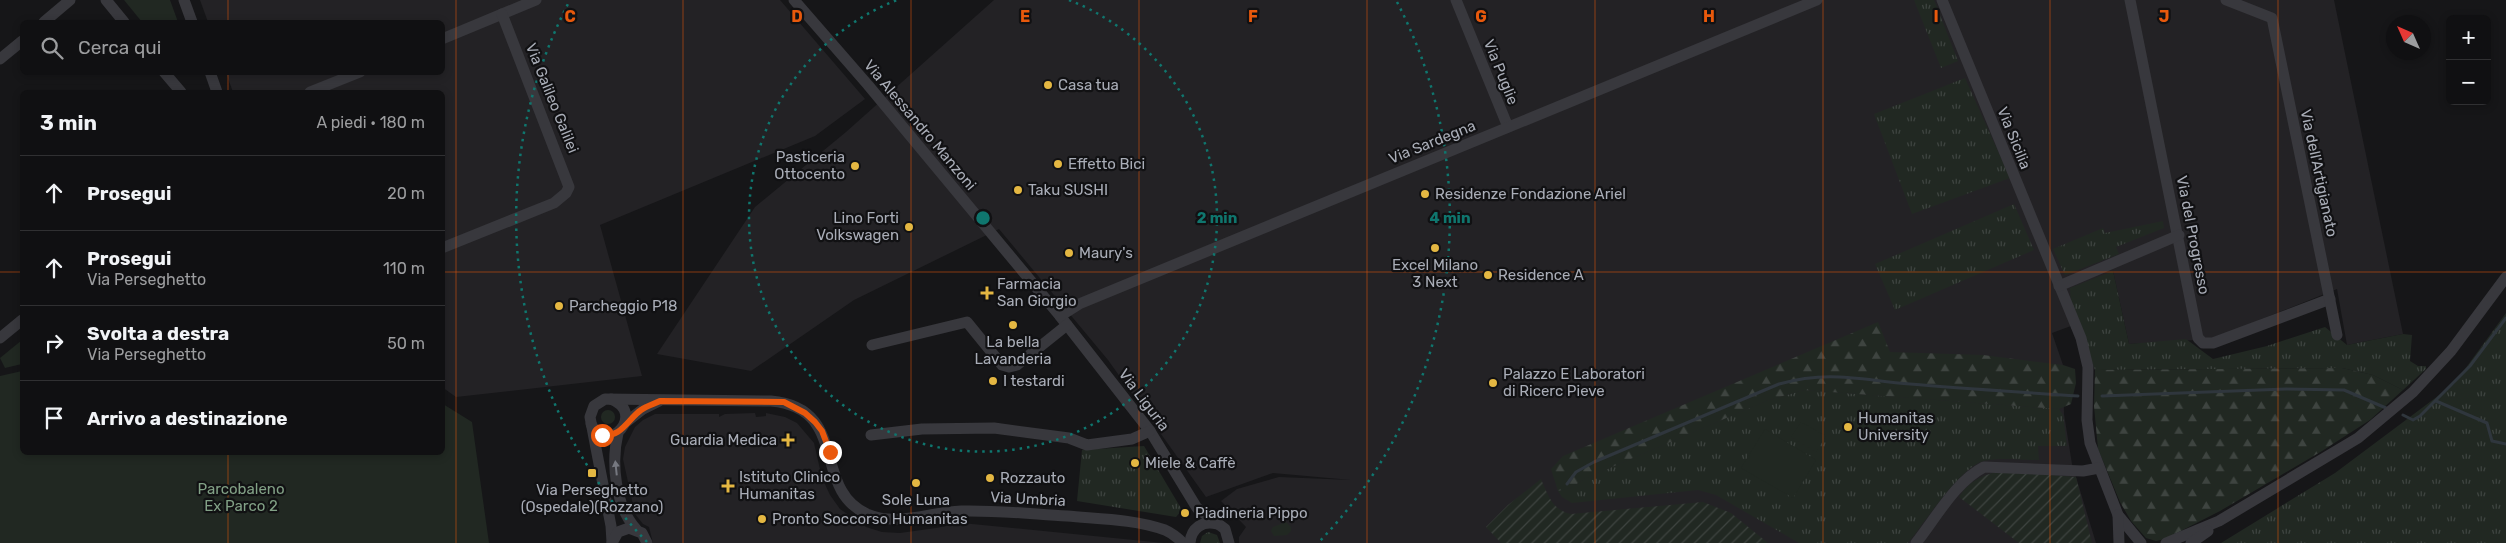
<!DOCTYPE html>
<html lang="it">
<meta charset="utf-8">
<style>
:root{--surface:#101012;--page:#1e1e20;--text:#f1f3f6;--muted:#9c9d9f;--line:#303032}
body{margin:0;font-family:Rubik,sans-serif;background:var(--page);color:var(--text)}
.controls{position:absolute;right:15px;top:15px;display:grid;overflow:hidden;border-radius:8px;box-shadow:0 2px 8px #0003}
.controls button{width:45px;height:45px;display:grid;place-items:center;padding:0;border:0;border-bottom:1px solid var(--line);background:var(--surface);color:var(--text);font:25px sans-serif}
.compass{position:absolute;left:2386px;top:15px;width:45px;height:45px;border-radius:50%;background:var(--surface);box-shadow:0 2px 8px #0003;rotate:315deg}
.stop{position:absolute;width:15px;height:15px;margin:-11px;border:4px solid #ea580c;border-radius:50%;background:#fff}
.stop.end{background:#ea580c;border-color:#fff;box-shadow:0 1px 5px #0008}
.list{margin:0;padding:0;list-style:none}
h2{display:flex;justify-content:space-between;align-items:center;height:65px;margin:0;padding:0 20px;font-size:21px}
h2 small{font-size:16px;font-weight:400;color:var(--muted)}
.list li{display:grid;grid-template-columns:32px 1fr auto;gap:15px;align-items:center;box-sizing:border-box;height:75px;padding:0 20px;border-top:1px solid var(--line)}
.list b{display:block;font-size:19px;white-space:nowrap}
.list p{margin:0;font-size:16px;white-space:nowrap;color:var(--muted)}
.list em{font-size:16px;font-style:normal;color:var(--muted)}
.icon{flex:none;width:28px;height:28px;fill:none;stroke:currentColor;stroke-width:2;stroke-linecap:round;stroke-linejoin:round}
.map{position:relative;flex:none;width:2506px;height:543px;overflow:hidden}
.search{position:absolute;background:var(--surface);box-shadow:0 2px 8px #0003;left:20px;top:20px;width:425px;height:55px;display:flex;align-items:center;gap:12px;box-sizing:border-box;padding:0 18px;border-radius:8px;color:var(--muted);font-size:19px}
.panel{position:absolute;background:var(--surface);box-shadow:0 2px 8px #0003;left:20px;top:90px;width:425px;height:365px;border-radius:8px}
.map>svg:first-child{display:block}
</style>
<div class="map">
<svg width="2506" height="543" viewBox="0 0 2506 543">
<defs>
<pattern id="grass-tufts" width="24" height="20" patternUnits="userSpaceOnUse" patternTransform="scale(1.25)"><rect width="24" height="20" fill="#212822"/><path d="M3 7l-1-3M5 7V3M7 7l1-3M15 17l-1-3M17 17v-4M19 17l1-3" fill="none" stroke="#3e4440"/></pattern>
<pattern id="forest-firs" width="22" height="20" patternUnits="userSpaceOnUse" patternTransform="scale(1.25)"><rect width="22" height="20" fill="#212822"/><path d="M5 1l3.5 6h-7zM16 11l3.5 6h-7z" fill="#3e4440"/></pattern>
<pattern id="garden-furrows" width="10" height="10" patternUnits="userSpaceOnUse" patternTransform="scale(1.25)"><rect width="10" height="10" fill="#212822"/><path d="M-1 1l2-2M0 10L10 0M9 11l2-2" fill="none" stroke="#3e4440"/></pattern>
</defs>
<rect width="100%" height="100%" fill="#161618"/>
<g fill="#232225">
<polygon points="200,0 780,0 865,99 815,136 600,225 642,376 456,397 442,387 442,92 233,92 226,73 442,72 442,22 208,22"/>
<polygon points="994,0 2334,0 2403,334 2347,345 2337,289 2212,339 2129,344 2113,271 2079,323 2052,333 2063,365 2064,414 2072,464 2096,543 1239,543 1239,537 1246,527 1221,501 1237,489 1279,477 1351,480 1273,473 1206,497 1108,360 999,229 854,300 751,371 657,354 755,207 846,132"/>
<polygon points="755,413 756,417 766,416 766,413 785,417 797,423 814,443 822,478 830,495 840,509 866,527 882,532 900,533 936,528 962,523 1164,543 653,543 649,527 643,524 635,514 623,459 625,447 635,427 643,420 655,414 719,414 719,417 725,414"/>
</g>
<g fill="url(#grass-tufts)">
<polygon points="1914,0 1934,0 1958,61 1941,68"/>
<polygon points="1965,78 2010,178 1912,214 1874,114"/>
<polygon points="2014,204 2034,250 1895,310 1875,264"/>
<polygon points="2163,221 2164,228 2116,247 2119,254 2065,275 2053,249 2103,228 2105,233"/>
<polygon points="2113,271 2129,344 2186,339 2213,359 2267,346 2325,327 2347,345 2403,334 2412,335 2410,361 2418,366 2426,366 2426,369 2403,390 2373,375 2342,368 2095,370 2071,306 2070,288"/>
<polygon points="2506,313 2506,543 2221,543 2335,473 2454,384"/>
<path d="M 1804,390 L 2059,409 L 2063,415 L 2067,446 L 2038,446 L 2039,460 C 2021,460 2001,457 1984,461 C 1961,466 1924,523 1908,543 L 1799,543 L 1716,495 L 1698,490 L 1572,503 L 1562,497 L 1558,491 L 1571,488 L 1584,479 L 1766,401 Z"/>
<circle cx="608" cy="417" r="7"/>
<polygon points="1144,446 1182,510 1176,517 1077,501 1082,450"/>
<polygon points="1286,522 1291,527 1291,531 1287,535 1274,536 1271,531 1273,527"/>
<polygon points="1208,532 1217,535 1220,543 1200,543 1202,536"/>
</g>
<g fill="url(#forest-firs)">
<polygon points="1878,322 1890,352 1983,355 2063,365 2075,369 2076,383 2071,404 2059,409 1804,390 1766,401 1584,479 1571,488 1558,491 1551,469 1563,456"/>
<polygon points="2342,368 2373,375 2403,390 2370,420 2322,451 2220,511 2165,539 2156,541 2146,538 2131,521 2120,502 2098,449 2094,406 2095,370"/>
</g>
<g fill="#212822">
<polygon points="124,0 170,0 178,22 142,22"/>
<polygon points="22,340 22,364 5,368 0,358"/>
<polygon points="22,371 22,452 442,452 443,404 472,422 489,543 0,543 0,376"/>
<polygon points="1801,422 1826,436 1816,452 1791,437"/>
<polygon points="1765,429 1816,460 1793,498 1741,468"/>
</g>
<g fill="url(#garden-furrows)">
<path d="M 1999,471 L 2076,477 L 2092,543 L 2019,543 L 1959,497 C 1969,481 1981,476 1999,471 Z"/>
<path d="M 1541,479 C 1548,495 1552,510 1571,514 L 1703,502 L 1731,513 L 1768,543 L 1501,543 L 1486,527 L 1508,505 Z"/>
</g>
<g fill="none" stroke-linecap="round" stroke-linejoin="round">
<g stroke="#2f363d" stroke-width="3">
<polyline points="2102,396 2286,389 2344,390 2386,408"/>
<polyline points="2436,401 2487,423 2492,441 2506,444"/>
<polyline points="2403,415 2413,420 2420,416 2470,366 2506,318"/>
<path d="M 1567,484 L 1576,472 L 1594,462 L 1779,384 C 1830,370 1860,380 1910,384 C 1966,389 2022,392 2078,396"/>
</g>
<g stroke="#38383d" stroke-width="11">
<polyline points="106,0 124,22"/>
<polyline points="184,0 192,22"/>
<polyline points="794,0 868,85 1060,316 1150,431 1197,508 1225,529 1229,543"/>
<polyline points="1456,0 1508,127"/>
<polyline points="1942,0 2081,338 2088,367 2087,420 2090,443 2118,515 2141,543"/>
<polyline points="2130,0 2198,338 2203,343 2213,343 2330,299"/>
<polyline points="2226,0 2272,18 2337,335"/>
<polyline points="44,22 70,0"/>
<polyline points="442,39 536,0"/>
<polyline points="0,59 22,41"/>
<polyline points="164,72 181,92"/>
<polyline points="210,72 217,92"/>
<polyline points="310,92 360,72"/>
<polyline points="442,248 554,203 566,193 569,187 502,14"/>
<polyline points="2059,286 2179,235"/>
<polyline points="1060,316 1079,304 1817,0"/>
<polyline points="0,338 22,320"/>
<polyline points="872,345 967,322 1002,365 1009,367 1017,365 1067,325"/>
<polyline points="625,423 643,409 659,401"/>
<path d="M 591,424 C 608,457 647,413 611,399"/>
<path d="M 618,433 C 611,462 615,506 636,529"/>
<polyline points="871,435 922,429 994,428 1069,438 1087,445 1132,439 1150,431"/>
<polyline points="2118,515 2119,543"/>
<path d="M 612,542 L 611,526 L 590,417 L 594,406 L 605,399 L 771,401 C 850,408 811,489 867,514 C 898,527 929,512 961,511 C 996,510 1032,514 1067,516 C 1099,519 1134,519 1165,530 C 1172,533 1178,538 1183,543"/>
<polyline points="612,543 618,532 629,528 642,533 647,543"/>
<path d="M 1190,543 C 1191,528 1203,520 1217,524"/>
<path d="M 1916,543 C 1936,518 1955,482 1984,467 L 2083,471 L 2099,468"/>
<polyline points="2166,543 2219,521 2358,438 2413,392 2451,351 2506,277"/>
<polyline points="2191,543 2208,531"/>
</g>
</g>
<defs><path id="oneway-solid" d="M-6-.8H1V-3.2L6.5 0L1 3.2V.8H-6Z" transform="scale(1.25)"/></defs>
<use fill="#767880" href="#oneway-solid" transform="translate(616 468) rotate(-96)"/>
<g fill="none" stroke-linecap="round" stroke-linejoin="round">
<path stroke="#ea580c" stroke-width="6" d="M 602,435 C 621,438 628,419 641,410 C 647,406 654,404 660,401 L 784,402 L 805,413 L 815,422 L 822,431 L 830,452"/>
</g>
<path fill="none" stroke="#e8590c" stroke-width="1" stroke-opacity="0.55" d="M 228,0 L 228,22M 456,0 L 456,543M 683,0 L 683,543M 911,0 L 911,543M 1139,0 L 1139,543M 1367,0 L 1367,543M 1595,0 L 1595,543M 1823,0 L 1823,543M 2050,0 L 2050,543M 2278,0 L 2278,543M 228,72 L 228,92M 0,272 L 22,272M 442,272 L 2506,272M 228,452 L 228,543"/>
<g fill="none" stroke="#0f766e" stroke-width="2.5" stroke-dasharray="2.5 5">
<path d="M1069 0A234 234 0 1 1 897 0"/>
<path d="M647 542A467 467 0 0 1 569 2M1397 2A467 467 0 0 1 1319 542"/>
</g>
<g fill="#e4b742" stroke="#111113" stroke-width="2">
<circle cx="1048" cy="85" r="5"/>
<circle cx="1058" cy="164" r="5"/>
<circle cx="855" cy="166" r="5"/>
<circle cx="1018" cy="190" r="5"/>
<circle cx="1425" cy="194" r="5"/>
<circle cx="909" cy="227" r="5"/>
<circle cx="1435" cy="248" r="5"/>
<circle cx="1069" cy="253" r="5"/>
<circle cx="1488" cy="275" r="5"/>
<path d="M984.5 285.5h5v5h5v5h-5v5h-5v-5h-5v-5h5z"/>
<circle cx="559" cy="306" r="5"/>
<circle cx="1013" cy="325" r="5"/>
<circle cx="993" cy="381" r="5"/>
<circle cx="1493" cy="383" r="5"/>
<circle cx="1848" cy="427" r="5"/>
<path d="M785.5 432.5h5v5h5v5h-5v5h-5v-5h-5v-5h5z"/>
<circle cx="1135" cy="463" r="5"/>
<rect x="587" y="468" width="10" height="10" rx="2.5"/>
<circle cx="990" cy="478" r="5"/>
<circle cx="916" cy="483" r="5"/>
<path d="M725.5 478.5h5v5h5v5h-5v5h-5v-5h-5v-5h5z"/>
<circle cx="1185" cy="513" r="5"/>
<circle cx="762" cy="519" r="5"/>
</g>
<g text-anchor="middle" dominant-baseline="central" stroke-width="4.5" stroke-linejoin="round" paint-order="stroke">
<g font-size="15" fill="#a9adb7" stroke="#111113">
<text transform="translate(1501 72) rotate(68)">Via Puglie</text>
<text transform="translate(552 98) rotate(68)">Via Galileo Galilei</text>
<text transform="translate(920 125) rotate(50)">Via Alessandro Manzoni</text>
<text transform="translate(2014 138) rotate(68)">Via Sicilia</text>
<text transform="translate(1432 142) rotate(-22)">Via Sardegna</text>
<text transform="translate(2319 173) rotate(78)">Via dell'Artigianato</text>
<text transform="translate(2193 235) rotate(79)">Via del Progresso</text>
<text transform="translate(1144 400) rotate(53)">Via Liguria</text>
<text transform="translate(1028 499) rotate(3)">Via Umbria</text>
</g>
<g font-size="15" fill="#a9adb7" stroke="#111113" text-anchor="start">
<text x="1058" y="85">Casa tua</text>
<text x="845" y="157" text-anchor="end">Pasticeria<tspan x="845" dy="17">Ottocento</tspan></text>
<text x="1068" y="164">Effetto Bici</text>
<text x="1028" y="190">Taku SUSHI</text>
<text x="1435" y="194">Residenze Fondazione Ariel</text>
<text x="899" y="218" text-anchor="end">Lino Forti<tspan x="899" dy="17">Volkswagen</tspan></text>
<text x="1079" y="253">Maury's</text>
<text x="1435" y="265" text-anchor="middle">Excel Milano<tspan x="1435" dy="17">3 Next</tspan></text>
<text x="1498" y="275">Residence A</text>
<text x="997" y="284">Farmacia<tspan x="997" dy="17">San Giorgio</tspan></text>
<text x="569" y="306">Parcheggio P18</text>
<text x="1013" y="342" text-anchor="middle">La bella<tspan x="1013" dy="17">Lavanderia</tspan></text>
<text x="1503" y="374">Palazzo E Laboratori<tspan x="1503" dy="17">di Ricerc Pieve</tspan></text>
<text x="1003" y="381">I testardi</text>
<text x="1858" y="418">Humanitas<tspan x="1858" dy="17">University</tspan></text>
<text x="777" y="440" text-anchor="end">Guardia Medica</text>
<text x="1145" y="463">Miele &amp; Caffè</text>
<text x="739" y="477">Istituto Clinico<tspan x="739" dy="17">Humanitas</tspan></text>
<text x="1000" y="478">Rozzauto</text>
<text x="592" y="490" text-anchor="middle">Via Perseghetto<tspan x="592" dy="17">(Ospedale)(Rozzano)</tspan></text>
<text x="916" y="500" text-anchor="middle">Sole Luna</text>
<text x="1195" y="513">Piadineria Pippo</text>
<text x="772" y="519">Pronto Soccorso Humanitas</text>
</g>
<g font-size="15" fill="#82a186" stroke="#111113">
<text x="241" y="489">Parcobaleno<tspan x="241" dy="17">Ex Parco 2</tspan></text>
</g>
</g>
<g font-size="16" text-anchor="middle" font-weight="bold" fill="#e8590c" stroke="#111113" stroke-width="4.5" stroke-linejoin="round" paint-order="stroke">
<text x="570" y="22">C</text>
<text x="797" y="22">D</text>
<text x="1025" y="22">E</text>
<text x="1253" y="22">F</text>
<text x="1481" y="22">G</text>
<text x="1709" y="22">H</text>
<text x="1936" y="22">I</text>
<text x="2164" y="22">J</text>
</g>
<circle cx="983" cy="218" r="8" fill="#0f766e" stroke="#111113" stroke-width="2.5"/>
<g font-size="15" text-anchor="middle" font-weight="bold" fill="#0f766e" stroke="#111113" stroke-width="4.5" stroke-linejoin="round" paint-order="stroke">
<text x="1217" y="223">2 min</text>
<text x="1450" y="223">4 min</text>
</g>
</svg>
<div class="controls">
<button>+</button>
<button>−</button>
</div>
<svg class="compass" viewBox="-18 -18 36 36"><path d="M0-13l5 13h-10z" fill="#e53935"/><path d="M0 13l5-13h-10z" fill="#9c9d9f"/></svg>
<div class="stop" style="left:602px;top:435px"></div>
<div class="stop end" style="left:830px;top:452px"></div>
<div class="search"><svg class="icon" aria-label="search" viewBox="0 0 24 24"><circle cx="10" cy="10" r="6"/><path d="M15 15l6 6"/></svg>Cerca qui</div>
<section class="panel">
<h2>3 min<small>A piedi · 180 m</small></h2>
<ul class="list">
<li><svg class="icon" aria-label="ahead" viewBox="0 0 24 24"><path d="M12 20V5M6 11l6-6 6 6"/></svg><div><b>Prosegui</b></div><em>20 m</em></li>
<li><svg class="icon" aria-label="ahead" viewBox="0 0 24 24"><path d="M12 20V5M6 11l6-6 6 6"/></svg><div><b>Prosegui</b><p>Via Perseghetto</p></div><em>110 m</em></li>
<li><svg class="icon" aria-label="right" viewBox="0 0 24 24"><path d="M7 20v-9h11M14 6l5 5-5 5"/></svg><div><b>Svolta a destra</b><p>Via Perseghetto</p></div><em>50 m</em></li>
<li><svg class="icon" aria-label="arrive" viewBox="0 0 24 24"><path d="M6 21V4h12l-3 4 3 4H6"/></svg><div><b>Arrivo a destinazione</b></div></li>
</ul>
</section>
</div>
